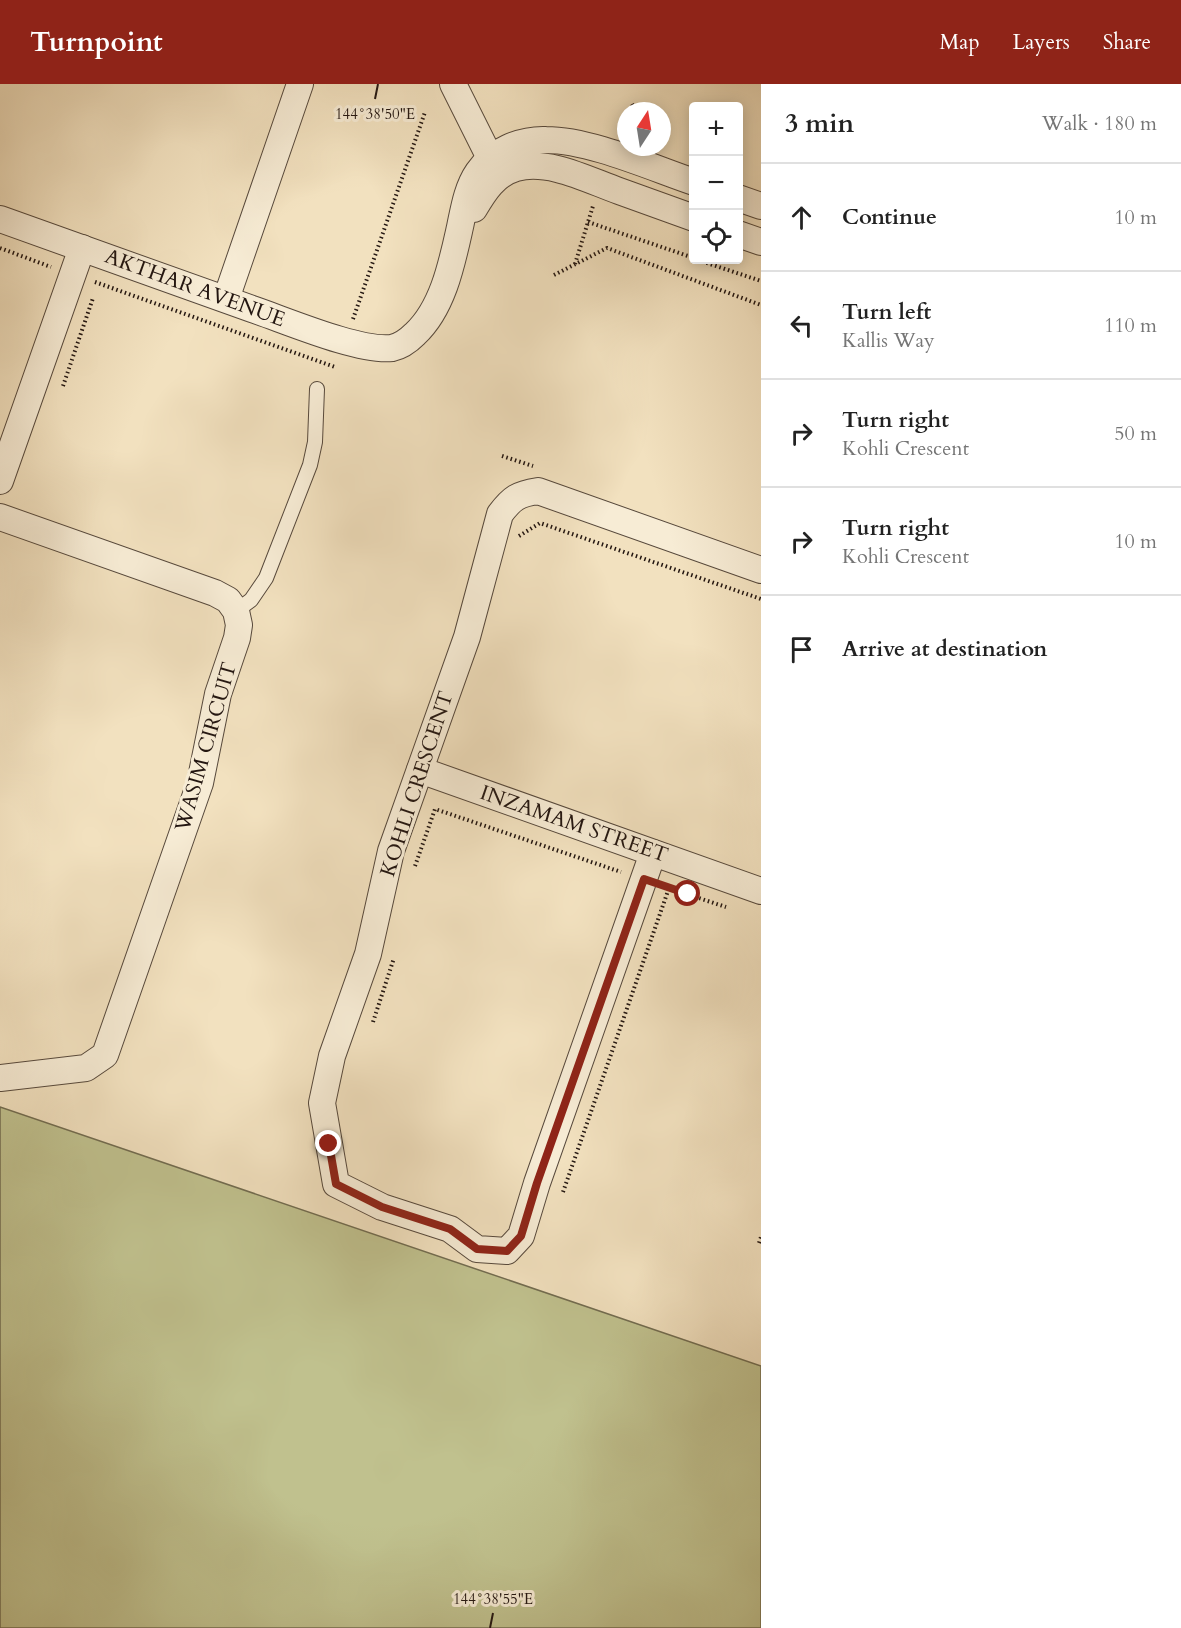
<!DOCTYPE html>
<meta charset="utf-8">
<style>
:root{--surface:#fff;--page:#f6f6f6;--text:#222;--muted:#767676;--line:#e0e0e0;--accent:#8f2418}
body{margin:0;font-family:Cardo,serif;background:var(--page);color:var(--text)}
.controls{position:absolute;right:18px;top:18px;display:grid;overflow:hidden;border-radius:6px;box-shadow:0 3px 15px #0003}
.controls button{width:54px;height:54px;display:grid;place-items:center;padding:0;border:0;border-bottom:2px solid var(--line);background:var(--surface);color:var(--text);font:30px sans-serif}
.compass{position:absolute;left:617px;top:18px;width:54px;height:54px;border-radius:50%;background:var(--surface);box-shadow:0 3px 15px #0003;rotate:12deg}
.stop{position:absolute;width:18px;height:18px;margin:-14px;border:4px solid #8f2418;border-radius:50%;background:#fff}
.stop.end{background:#8f2418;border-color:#fff;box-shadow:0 2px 6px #0008}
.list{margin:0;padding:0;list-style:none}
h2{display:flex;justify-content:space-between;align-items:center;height:78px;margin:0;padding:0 24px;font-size:26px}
h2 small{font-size:20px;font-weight:400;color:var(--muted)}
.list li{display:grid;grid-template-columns:39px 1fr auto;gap:18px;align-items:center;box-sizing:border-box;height:108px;padding:0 24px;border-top:2px solid var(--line)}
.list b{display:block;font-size:22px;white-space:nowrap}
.list p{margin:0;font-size:20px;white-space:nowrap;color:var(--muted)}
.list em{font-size:20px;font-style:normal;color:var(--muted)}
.icon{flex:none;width:33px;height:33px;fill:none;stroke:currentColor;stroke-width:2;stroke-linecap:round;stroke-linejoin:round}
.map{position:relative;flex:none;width:761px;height:1544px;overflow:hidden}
header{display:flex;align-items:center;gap:36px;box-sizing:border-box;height:84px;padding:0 30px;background:var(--accent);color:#fff}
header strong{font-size:28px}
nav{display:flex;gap:33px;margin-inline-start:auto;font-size:21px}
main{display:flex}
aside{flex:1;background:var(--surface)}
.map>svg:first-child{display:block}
</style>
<header>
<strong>Turnpoint</strong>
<nav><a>Map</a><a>Layers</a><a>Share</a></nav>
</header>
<main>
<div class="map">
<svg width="761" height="1544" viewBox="0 0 761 1544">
<rect width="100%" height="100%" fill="#f2e1bf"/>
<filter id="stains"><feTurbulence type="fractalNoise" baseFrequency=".00333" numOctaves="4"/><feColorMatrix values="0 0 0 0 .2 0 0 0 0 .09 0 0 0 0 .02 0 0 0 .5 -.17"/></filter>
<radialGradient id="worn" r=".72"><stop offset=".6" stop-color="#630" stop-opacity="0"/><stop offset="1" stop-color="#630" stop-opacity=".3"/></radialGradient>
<polygon fill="#c0c18e" stroke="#726c50" stroke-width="1.5" points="0,1023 761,1282 761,1544 0,1544"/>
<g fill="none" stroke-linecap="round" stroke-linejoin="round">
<defs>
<polyline id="lane" points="236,527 251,516 266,494 310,381 315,358 317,305"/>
<g id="street">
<polyline points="453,0 497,88"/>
<polyline points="738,114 761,122"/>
<path d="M 474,125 C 484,108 495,90 516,84 C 549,75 588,96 619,107 C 644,116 669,125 694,134"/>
<path d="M 0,135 C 84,165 168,195 252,225 C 285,236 359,268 392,264 C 401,262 409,256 415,250 C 443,224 452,179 460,143 C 464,124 467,104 478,88 C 492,67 521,55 546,56 C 590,56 650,83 694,98"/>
<polyline points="738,150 761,158"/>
<polyline points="226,215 300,0"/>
<polyline points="0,397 82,164"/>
<polyline points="0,433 215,509 228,516 236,527 239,541 237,554 218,610 200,699 105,971 86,984 0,994"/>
<polyline points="420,686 761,807"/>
<path d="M 653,769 L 537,1099 L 521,1152 L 507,1167 L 477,1165 L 450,1145 L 382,1123 L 336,1100 L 322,1019 L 332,972 L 368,870 L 391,767 L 467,553 L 500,430 C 512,414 518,410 538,407 L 761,486"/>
</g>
</defs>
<use href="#lane" stroke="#57493c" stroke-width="16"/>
<use href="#street" stroke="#57493c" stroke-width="28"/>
<g stroke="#231611" stroke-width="4" stroke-dasharray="1.5 3" stroke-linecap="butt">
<polyline points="632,20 636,27"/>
<polyline points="588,138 694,174"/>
<polyline points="0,164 51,183"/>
<polyline points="698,176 761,197"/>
<polyline points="575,180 593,122"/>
<polyline points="554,191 607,164 761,221"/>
<polyline points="95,198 335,283"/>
<polyline points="353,235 425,28"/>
<polyline points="63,302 93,214"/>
<polyline points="502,372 533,382"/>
<polyline points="519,452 540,439 761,515"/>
<polyline points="415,782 435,725 621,788"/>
<polyline points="665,803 726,823"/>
<polyline points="373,938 394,874"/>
<polyline points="563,1108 669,804"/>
<polyline points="759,1159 761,1153"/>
</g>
<use href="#lane" stroke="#f7ecd5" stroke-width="14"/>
<use href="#street" stroke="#f7ecd5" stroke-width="26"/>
</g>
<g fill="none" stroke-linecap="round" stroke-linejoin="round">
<polyline stroke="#8f2418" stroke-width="8" points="329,1060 336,1100 382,1123 450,1145 477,1165 507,1167 521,1152 537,1099 644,795 688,810"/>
</g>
<path fill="none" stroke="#231611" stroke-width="2" d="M 375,15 L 378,0M 490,1544 L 493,1529"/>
<g text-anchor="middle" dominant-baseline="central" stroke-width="6" stroke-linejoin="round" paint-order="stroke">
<g font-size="21" fill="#231611" stroke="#f7ecd5">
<text transform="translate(195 204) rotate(20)">AKTHAR AVENUE</text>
<text transform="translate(206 663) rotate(-74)">WASIM CIRCUIT</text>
<text transform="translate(417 700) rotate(-72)">KOHLI CRESCENT</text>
<text transform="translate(574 740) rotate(19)">INZAMAM STREET</text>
</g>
</g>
<g font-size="15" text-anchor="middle" fill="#231611" stroke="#f7ecd5" stroke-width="6" stroke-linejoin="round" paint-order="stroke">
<text x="375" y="35">144°38'50"E</text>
<text x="493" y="1520">144°38'55"E</text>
</g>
<rect width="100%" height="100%" filter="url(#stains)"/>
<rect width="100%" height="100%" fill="url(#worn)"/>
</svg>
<div class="controls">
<button>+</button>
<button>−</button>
<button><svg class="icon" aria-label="locate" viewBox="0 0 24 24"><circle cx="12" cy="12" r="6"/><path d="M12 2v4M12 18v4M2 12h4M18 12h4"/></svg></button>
</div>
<svg class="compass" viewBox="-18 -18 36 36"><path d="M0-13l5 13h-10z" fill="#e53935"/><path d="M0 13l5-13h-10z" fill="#767676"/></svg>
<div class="stop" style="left:688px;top:810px"></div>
<div class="stop end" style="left:329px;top:1060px"></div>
</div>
<aside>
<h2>3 min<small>Walk · 180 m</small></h2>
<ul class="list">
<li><svg class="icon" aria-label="ahead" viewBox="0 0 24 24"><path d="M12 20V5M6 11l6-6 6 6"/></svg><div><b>Continue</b></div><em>10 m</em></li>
<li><svg class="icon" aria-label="left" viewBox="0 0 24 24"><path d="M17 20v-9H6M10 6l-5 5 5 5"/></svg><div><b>Turn left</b><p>Kallis Way</p></div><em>110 m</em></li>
<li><svg class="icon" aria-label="right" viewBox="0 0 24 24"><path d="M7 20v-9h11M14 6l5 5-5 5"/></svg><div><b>Turn right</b><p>Kohli Crescent</p></div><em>50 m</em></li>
<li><svg class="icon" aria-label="right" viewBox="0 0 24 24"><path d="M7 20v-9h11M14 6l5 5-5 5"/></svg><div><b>Turn right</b><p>Kohli Crescent</p></div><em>10 m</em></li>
<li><svg class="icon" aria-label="arrive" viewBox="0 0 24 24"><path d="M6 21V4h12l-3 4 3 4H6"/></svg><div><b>Arrive at destination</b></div></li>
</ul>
</aside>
</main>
